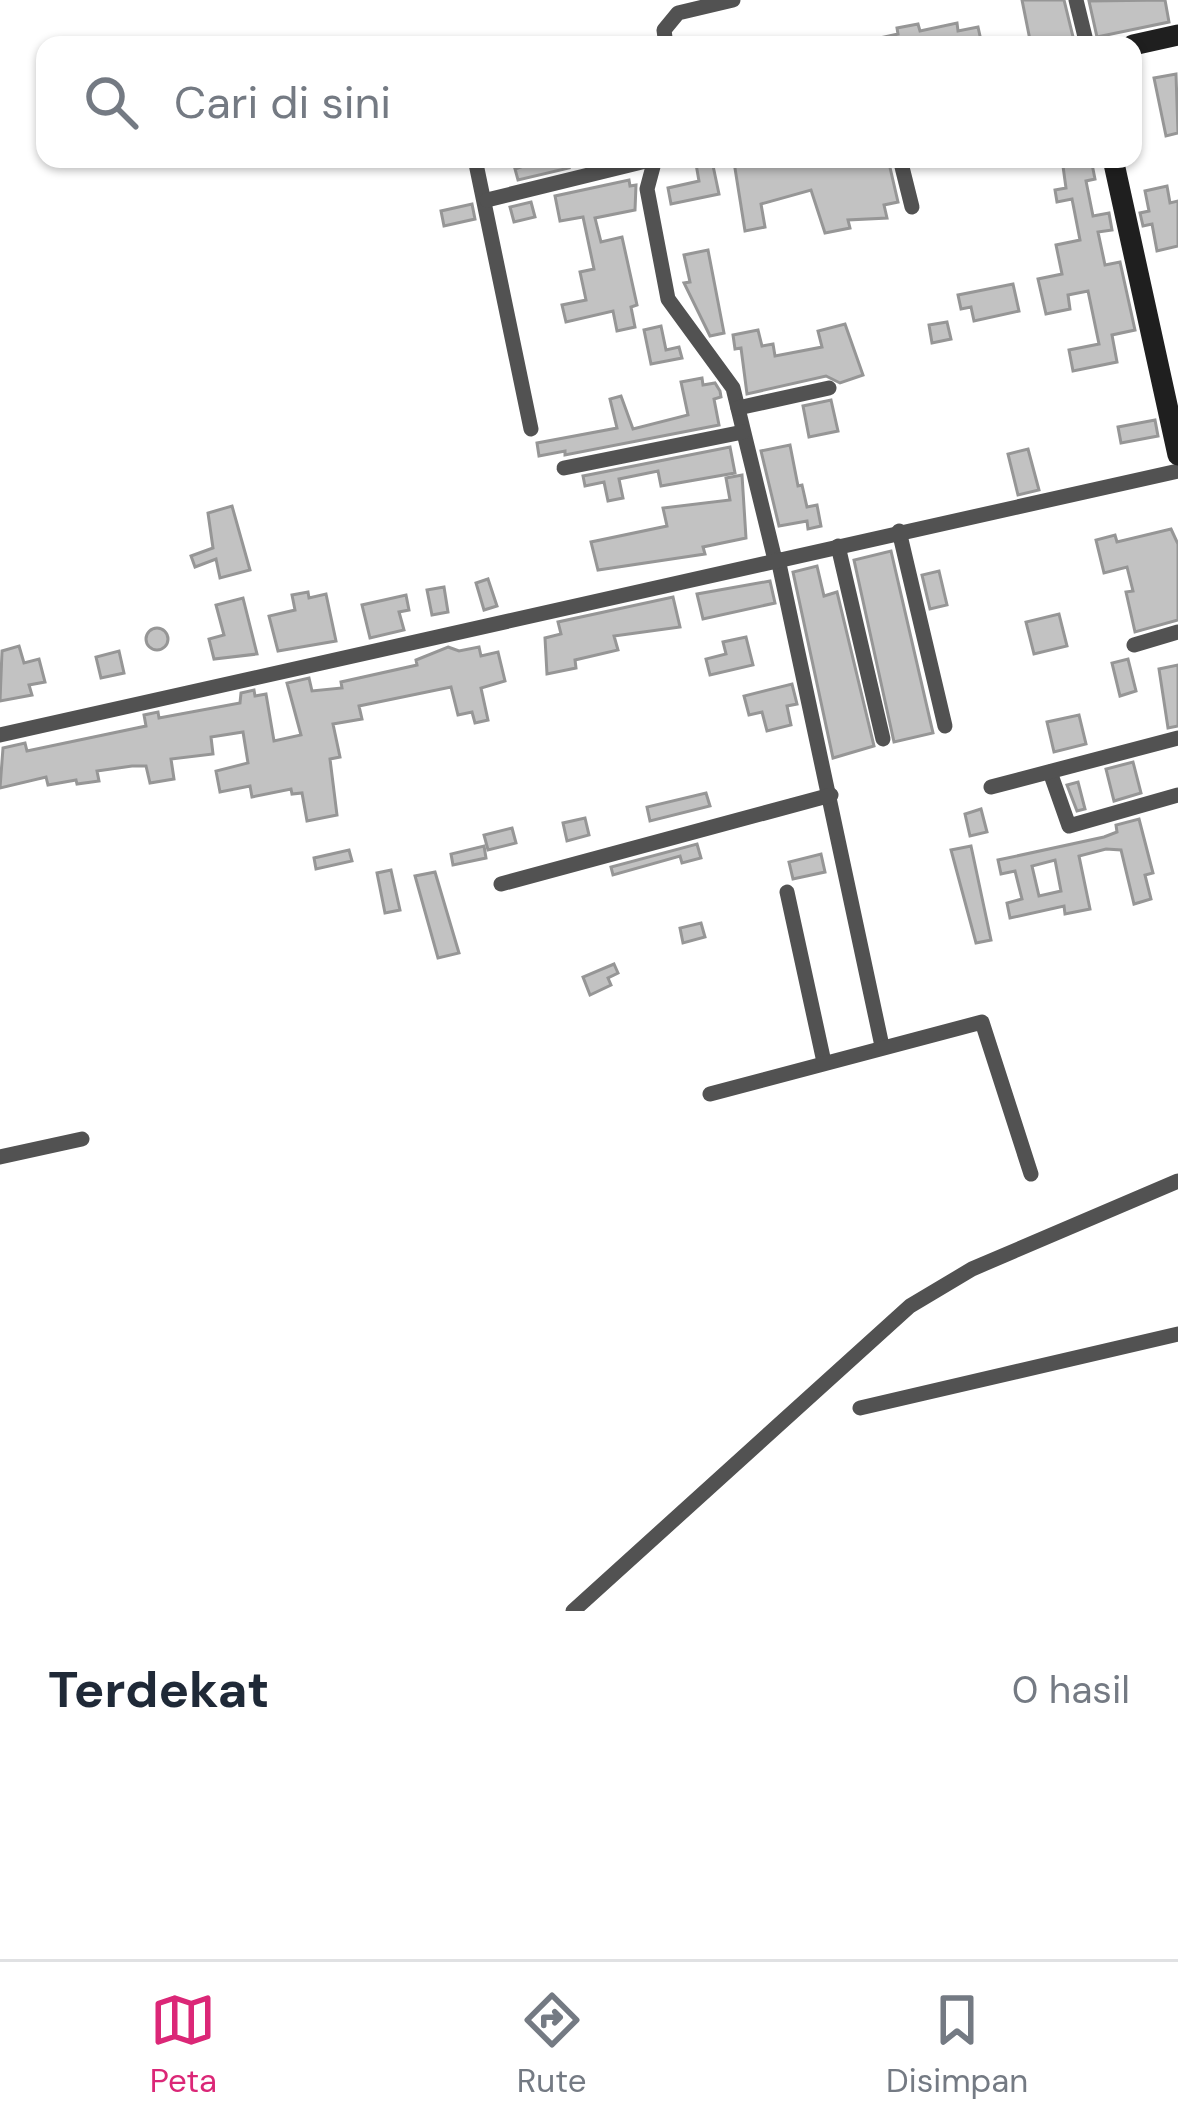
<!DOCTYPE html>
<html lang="id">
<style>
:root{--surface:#fff;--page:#f6f6f7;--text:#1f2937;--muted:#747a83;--line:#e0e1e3;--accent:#db2777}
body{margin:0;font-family:"DM Sans",sans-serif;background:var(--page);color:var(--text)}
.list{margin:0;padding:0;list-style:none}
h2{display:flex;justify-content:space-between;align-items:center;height:156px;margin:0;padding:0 48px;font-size:51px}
h2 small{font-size:39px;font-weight:400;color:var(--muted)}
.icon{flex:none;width:66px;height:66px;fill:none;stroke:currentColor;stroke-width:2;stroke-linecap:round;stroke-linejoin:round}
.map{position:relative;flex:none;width:1178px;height:1611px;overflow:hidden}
.search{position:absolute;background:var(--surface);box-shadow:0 3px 9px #0004;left:36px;right:36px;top:36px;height:132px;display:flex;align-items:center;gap:30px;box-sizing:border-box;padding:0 42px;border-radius:24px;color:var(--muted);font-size:45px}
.sheet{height:348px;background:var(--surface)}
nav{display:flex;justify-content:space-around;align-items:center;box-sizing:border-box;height:168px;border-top:3px solid var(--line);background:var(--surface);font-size:33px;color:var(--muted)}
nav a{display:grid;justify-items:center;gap:6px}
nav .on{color:var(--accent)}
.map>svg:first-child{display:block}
</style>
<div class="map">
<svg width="1178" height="1611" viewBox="0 0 1178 1611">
<rect width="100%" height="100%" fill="#fff"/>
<g fill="#c2c2c2" stroke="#969696" stroke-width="3" fill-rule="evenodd">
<polygon points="1022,0 1064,0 1075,45 1031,45"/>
<polygon points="1165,0 1169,22 1097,37 1089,1"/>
<polygon points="957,23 958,31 978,27 982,45 872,45 871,40 898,34 897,28 918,24 920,31"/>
<polygon points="1176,74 1178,133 1166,136 1154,78"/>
<polygon points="543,159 566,159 569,168 518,180 515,169"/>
<polygon points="746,159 888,159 898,202 884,205 887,218 848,220 850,228 825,233 811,190 761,204 765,227 745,231 734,162"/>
<polygon points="1062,159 1091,159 1095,179 1086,181 1093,216 1109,213 1112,230 1098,232 1105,265 1120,262 1135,330 1112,335 1117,362 1073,371 1069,350 1099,344 1088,291 1068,295 1070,309 1046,314 1038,279 1062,274 1056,245 1080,240 1072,199 1057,202 1055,190 1066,188"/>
<polygon points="712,161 719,194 671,204 668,188 699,181 696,164"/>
<polygon points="629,180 630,186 636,185 635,210 595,218 601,242 622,237 637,305 631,307 635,327 617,331 613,311 566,322 562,305 586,300 580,272 594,269 583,217 560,221 555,196"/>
<polygon points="1167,186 1170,203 1178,201 1178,246 1157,251 1152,224 1143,226 1140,213 1149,211 1145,191"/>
<polygon points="531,202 535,217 514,222 510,207"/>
<polygon points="472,204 475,219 444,226 441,211"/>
<polygon points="708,250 724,333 710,336 684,283 690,282 684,255"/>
<polygon points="1013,284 1019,311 974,321 971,307 961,309 958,295"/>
<polygon points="947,322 951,339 932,343 929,325"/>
<polygon points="845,324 863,375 840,383 826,376 747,394 741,348 735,349 733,335 758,330 762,346 773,344 775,356 822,347 818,331"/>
<polygon points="661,326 666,350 679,347 682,358 651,364 644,330"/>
<polygon points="702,378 703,385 715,383 720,391 721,397 714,399 719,425 565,455 565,451 539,456 537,443 617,428 610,399 621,396 633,429 688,415 681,382"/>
<polygon points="831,400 838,431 809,437 803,406"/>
<polygon points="1155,420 1158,436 1121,443 1118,427"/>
<polygon points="790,445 798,486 802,485 807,507 817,505 821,526 808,529 807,521 779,526 761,451"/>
<polygon points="730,447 735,473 661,486 658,471 619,479 623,498 608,501 604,482 585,486 583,476"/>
<polygon points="1028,449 1039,490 1018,495 1008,454"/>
<polygon points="742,475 746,538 703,547 705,554 598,570 591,542 667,526 663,508 730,500 726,478"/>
<polygon points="232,506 250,570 220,578 216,559 195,567 191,556 213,548 208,513"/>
<polygon points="1171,529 1178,544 1178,620 1135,632 1126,592 1133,591 1127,567 1104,573 1096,540 1115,535 1117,542"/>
<polygon points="891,551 933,733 894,742 854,560"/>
<polygon points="817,566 824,596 837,592 874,746 833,758 793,572"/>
<polygon points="939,571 947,605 930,609 922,575"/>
<polygon points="488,579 497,606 484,610 476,583"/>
<polygon points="770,581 775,603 703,619 697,594"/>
<polygon points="444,587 448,612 432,615 427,590"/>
<polygon points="308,592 309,598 326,594 336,641 278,651 269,616 295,610 292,595"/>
<polygon points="406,595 409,610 399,612 404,630 370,638 362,605"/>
<polygon points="673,597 680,627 614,636 618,650 575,660 576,668 547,674 545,638 561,634 558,622"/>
<polygon points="243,598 257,654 214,659 209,639 224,635 216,605"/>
<polygon points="1059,614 1067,646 1034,654 1026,622"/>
<circle cx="157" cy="639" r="11"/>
<polygon points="746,637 753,665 710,675 706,659 726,654 723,642"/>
<polygon points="19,646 24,663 39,659 45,682 29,685 32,695 0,701 2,651"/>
<polygon points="448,647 459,651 479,647 481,656 498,652 505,681 481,688 488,720 475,723 472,712 458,715 451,687 359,706 362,719 333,724 340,757 330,759 337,815 307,821 302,793 292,794 291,789 252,797 250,786 220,792 216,771 248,763 243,732 211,737 213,754 171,759 174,779 150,783 146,766 132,766 97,771 99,781 77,784 76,780 48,785 46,777 0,788 3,748 25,743 27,751 146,726 144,715 158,712 159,718 240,703 241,693 254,690 255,696 266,694 274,741 301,735 287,683 309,678 312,691 342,688 341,682 417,665 416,660"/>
<polygon points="119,651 124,673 101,678 96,657"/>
<polygon points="1128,659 1136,691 1120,696 1112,663"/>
<polygon points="1178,665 1178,726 1168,728 1159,669"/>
<polygon points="792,684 797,704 787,706 791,725 767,731 762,712 749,715 744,696"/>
<polygon points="1079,715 1086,744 1054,752 1047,722"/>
<polygon points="1133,762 1141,793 1114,801 1106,769"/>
<polygon points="1078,782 1085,809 1077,811 1067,785"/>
<polygon points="706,793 710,806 650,821 647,807"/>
<polygon points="981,809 987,832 970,836 965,814"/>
<polygon points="585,818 589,835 567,841 563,823"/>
<path d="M 1139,819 L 1153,873 L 1145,875 L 1151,899 L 1134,904 L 1121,850 L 1106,849 L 1079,856 L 1090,909 L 1065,914 L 1064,906 L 1010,918 L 1007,903 L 1022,899 L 1015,871 L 1001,874 L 998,860 L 1104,837 L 1117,832 L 1116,825 ZM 1055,860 L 1061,891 L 1039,896 L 1032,866 Z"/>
<polygon points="512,828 516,843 488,850 484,835"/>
<polygon points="697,844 701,858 682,863 680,856 613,875 611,867"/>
<polygon points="484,846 486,858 453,865 451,854"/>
<polygon points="971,846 991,940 976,943 951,850"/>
<polygon points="349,850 352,861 316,869 314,858"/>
<polygon points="821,854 825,872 793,879 789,862"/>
<polygon points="391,870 400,910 385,913 377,873"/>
<polygon points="435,872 459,953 438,958 415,876"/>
<polygon points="701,923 705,937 683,943 680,928"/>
<polygon points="614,964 618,973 608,978 611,985 590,995 583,977"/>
</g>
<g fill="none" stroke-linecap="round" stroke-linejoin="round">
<g stroke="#525252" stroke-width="15">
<polyline points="1076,0 1087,45"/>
<polyline points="666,45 664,30 678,13 733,0"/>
<polyline points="475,159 531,429"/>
<polyline points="655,159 647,189 668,299 733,388 775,560"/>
<polyline points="900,159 912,207"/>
<polyline points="487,200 654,159"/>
<polyline points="738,408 829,388"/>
<polyline points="564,468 743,432"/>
<polyline points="899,531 945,726"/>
<polyline points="838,546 883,739"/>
<polyline points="778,559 882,1046"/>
<polyline points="1134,645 1178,632"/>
<polyline points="0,735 1178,471"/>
<polyline points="1050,772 1069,826 1178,795"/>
<polyline points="991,787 1178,738"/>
<polyline points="501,884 831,795"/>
<polyline points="787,892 824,1062"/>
<polyline points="710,1094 982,1022 1031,1174"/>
<polyline points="0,1157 82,1139"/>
<polyline points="860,1408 1178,1334"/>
<polyline points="573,1611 910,1306 972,1269 1178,1181"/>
</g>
<g stroke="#1f1f1f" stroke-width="21">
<polyline points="1133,45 1178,35"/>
<polyline points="1113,159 1178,455"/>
</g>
</g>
</svg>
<div class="search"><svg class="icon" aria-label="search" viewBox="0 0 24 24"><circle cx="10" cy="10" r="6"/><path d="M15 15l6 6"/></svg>Cari di sini</div>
</div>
<section class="sheet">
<h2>Terdekat<small>0 hasil</small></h2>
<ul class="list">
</ul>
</section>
<nav>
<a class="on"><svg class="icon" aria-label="map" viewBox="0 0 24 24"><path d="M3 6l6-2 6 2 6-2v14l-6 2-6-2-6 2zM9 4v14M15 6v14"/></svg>Peta</a>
<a><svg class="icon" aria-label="directions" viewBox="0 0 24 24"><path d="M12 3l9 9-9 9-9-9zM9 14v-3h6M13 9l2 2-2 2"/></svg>Rute</a>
<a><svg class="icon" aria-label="saved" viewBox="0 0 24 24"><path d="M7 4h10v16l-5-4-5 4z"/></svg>Disimpan</a>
</nav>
